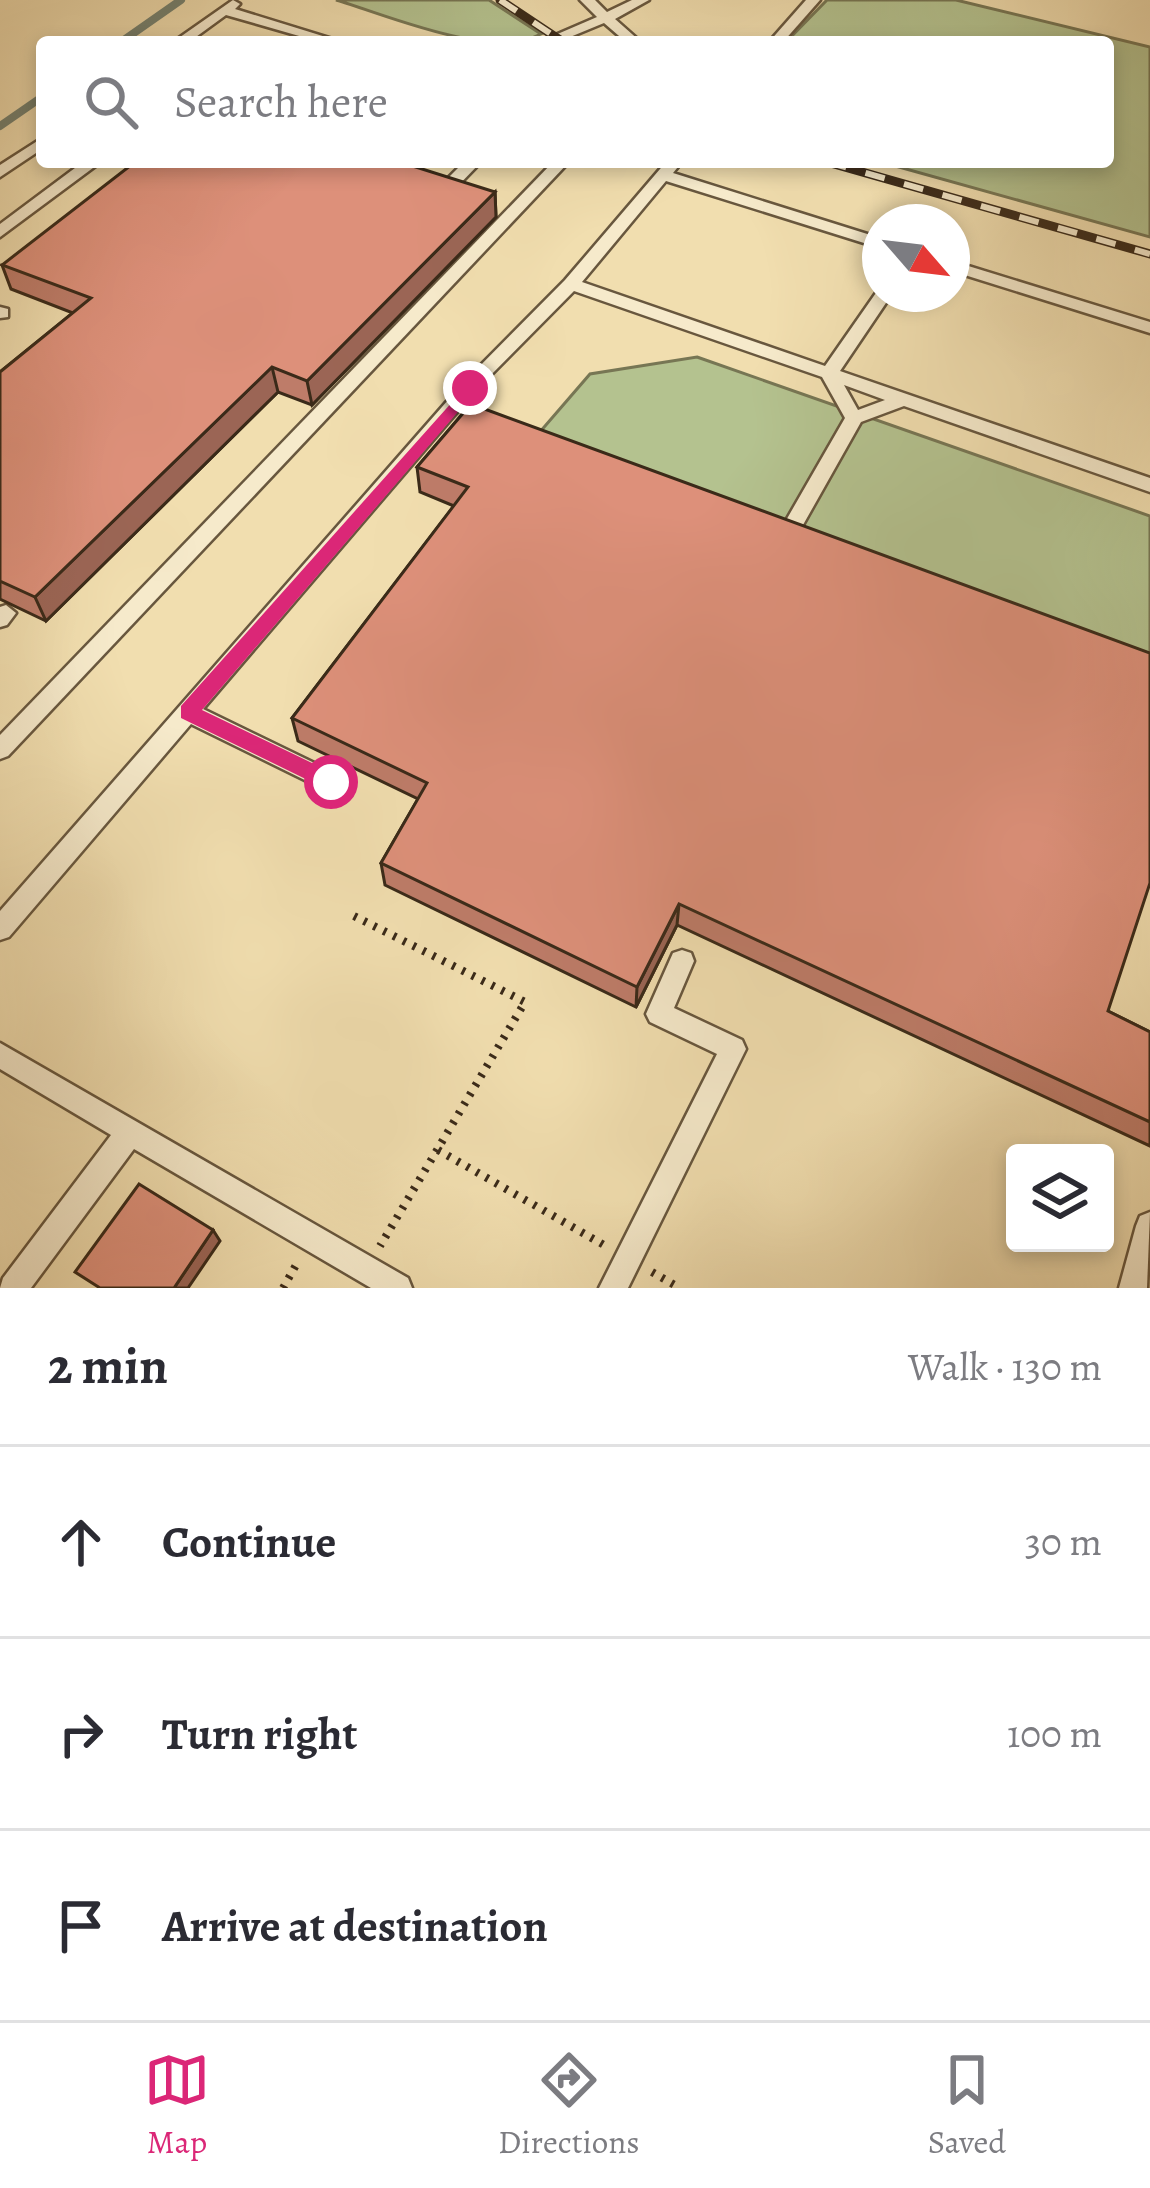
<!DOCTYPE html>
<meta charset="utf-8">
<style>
:root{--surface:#fff;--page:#f2f2f3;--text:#2b2b33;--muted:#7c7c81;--line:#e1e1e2;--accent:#db2777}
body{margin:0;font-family:Alegreya,serif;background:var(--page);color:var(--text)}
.controls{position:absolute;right:36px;bottom:36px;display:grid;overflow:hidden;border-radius:12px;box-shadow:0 6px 18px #0003}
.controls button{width:108px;height:108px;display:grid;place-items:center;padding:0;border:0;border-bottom:3px solid var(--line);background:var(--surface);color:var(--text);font:60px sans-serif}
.compass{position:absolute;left:862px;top:204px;width:108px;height:108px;border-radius:50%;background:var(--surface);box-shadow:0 6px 18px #0003;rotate:118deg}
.stop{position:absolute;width:36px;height:36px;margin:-27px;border:9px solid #db2777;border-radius:50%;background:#fff}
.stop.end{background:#db2777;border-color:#fff;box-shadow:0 3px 12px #0008}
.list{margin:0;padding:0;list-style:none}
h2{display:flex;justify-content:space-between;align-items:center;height:156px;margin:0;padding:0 48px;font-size:51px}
h2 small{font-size:39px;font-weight:400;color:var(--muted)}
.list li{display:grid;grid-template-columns:78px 1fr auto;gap:36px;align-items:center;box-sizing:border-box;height:192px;padding:0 48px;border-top:3px solid var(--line)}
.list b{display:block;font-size:45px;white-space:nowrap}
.list em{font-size:39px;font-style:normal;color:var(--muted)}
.icon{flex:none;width:66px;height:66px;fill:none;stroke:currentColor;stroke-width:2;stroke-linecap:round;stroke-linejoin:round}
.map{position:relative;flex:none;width:1150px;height:1288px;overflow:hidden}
.search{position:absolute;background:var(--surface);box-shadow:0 6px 18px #0003;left:36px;right:36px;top:36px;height:132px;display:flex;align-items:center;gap:30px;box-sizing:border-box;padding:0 42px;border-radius:12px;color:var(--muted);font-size:45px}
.sheet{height:732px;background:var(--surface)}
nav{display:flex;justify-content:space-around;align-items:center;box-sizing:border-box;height:168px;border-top:3px solid var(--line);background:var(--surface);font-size:33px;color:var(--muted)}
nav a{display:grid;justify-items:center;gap:6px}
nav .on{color:var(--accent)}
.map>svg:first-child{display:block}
</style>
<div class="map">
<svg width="1150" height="1288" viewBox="0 0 1150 1288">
<rect width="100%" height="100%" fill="#f1deaf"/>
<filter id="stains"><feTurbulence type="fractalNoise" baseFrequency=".00167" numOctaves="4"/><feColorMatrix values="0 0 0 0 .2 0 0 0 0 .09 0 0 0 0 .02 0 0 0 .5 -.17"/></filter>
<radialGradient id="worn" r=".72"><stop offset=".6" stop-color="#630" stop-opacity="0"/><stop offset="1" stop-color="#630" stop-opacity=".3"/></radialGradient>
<g fill="#b4c28f" stroke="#777654" stroke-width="3">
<path d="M 336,0 L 489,0 L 541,34 C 490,60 390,16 336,0 Z"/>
<polygon points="827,0 956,0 1150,47 1150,237 881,162 1108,162 1108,42 786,42"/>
<polygon points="697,357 1150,516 1150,681 526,448 590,374"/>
</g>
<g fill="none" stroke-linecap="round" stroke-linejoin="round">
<g stroke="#748272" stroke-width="8">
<polyline points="121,42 181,0"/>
<polyline points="0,126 42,97"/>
</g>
<defs>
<g id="service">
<polygon points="233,0 240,4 235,9 342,42 320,42 226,15 189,42 173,42"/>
<polygon points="580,0 595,0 607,12 632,0 649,0 615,19 641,42 626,42 604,23 558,42 539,42 597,17"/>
<polygon points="806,0 820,0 783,42 769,42"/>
<polygon points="42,138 42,149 0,177 0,165"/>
<polygon points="83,162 101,162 0,237 0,224"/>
<polygon points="464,162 481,162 450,194 438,194 438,188"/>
<polygon points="553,162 569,162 8,756 0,759 0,735"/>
<path d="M 666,162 L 682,162 L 673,173 L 880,238 L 880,248 L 666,181 L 582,282 L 825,366 L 878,290 L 880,294 L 892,294 L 840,371 L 1150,478 L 1150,492 L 904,406 L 861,422 L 790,548 L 776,548 L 773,543 L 845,418 L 822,377 L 574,291 L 475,391 L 203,709 L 339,775 L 342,782 L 339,789 L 331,791 L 323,789 L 191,724 L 9,937 L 0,940 L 0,911 L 463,383 L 565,280 ZM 844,385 L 885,400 L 858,410 Z"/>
<polygon points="952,261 1150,322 1150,333 952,271"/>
<polygon points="0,307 8,309 8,317 0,318"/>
<polygon points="6,605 16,613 7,625 0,627 0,607"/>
<polygon points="682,950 691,953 694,961 674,1008 742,1040 746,1049 628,1288 599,1288 717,1054 650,1022 646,1014 673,953"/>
<polygon points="0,1043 408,1278 412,1288 371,1288 134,1149 31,1288 0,1288 3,1278 111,1135 0,1069"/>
<polygon points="1150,1212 1147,1288 1119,1288 1136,1226 1140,1216"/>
</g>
</defs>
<use href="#service" stroke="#68573e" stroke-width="5"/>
<g stroke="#3a2a19" stroke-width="8" stroke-dasharray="3 8" stroke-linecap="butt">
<polyline points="354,916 525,1002 380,1246"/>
<polyline points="438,1150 604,1245"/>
<polyline points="652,1272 680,1288"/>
<polyline points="283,1288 296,1265"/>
</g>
<use href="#service" fill="#f6eacb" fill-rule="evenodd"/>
<defs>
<g id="rail">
<polyline points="500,0 563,42"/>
<polyline points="827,162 1150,254"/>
</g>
</defs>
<use href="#rail" stroke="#3a2a19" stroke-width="9"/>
<use href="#rail" stroke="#f6eacb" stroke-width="6" stroke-dasharray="20" stroke-linecap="butt"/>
</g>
<g fill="#be7c69" stroke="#3a2a19" stroke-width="3">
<polygon points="495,192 496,217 312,405 278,392 46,621 0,599 0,372 73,313 11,289 2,265"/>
<polygon points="471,404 1108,1011 1150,1032 1150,1146 677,925 636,1007 385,885 381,863 418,799 298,741 292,718 454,506 420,492 417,467"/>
</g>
<g fill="#9b6555" stroke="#3a2a19" stroke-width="3">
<polygon points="495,192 496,217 312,405 307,381"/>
<polygon points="272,367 278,392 46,621 35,597"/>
<polygon points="679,904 677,925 636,1007 637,987"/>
<polygon points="213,1230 220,1241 188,1288 174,1288"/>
</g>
<g fill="#dd907a" stroke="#3a2a19" stroke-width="3">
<polygon points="135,162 400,162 495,192 307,381 272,367 35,597 0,581 0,372 91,298 2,265"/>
<polygon points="471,404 1150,653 1150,883 1108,1011 1150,1032 1150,1122 679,904 637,987 381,863 427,783 292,718 468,487 417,467"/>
<polygon points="139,1184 213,1230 174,1288 100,1288 75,1272"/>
</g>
<polygon fill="#db2777" points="470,382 478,388 475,392 202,710 339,776 339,788 324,788 181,718 181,706"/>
<rect width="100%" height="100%" filter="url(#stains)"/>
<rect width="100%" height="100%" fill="url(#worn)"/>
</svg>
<div class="controls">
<button><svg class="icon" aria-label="layers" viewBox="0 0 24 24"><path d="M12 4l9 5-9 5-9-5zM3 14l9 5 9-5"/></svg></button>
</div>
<svg class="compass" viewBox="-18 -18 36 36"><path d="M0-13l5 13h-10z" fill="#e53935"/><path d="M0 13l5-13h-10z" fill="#7c7c81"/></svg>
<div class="stop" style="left:331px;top:782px"></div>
<div class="stop end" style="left:470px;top:388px"></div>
<div class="search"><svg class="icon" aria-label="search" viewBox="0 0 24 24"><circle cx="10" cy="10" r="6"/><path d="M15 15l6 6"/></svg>Search here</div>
</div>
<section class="sheet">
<h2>2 min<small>Walk · 130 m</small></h2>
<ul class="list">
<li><svg class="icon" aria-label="ahead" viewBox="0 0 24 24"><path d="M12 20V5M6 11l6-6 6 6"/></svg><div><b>Continue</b></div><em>30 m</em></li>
<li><svg class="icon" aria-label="right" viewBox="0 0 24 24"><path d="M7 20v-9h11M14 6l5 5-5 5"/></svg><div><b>Turn right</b></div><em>100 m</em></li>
<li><svg class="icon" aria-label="arrive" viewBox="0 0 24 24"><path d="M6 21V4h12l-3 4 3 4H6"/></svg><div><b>Arrive at destination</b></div></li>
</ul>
</section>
<nav>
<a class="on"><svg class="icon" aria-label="map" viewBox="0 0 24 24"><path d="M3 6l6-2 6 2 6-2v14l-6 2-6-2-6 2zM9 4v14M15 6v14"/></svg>Map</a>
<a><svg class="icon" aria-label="directions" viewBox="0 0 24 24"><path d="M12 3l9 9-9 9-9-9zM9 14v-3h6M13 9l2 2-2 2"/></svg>Directions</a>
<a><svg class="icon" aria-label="saved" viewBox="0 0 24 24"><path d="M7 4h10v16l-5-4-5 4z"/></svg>Saved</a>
</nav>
